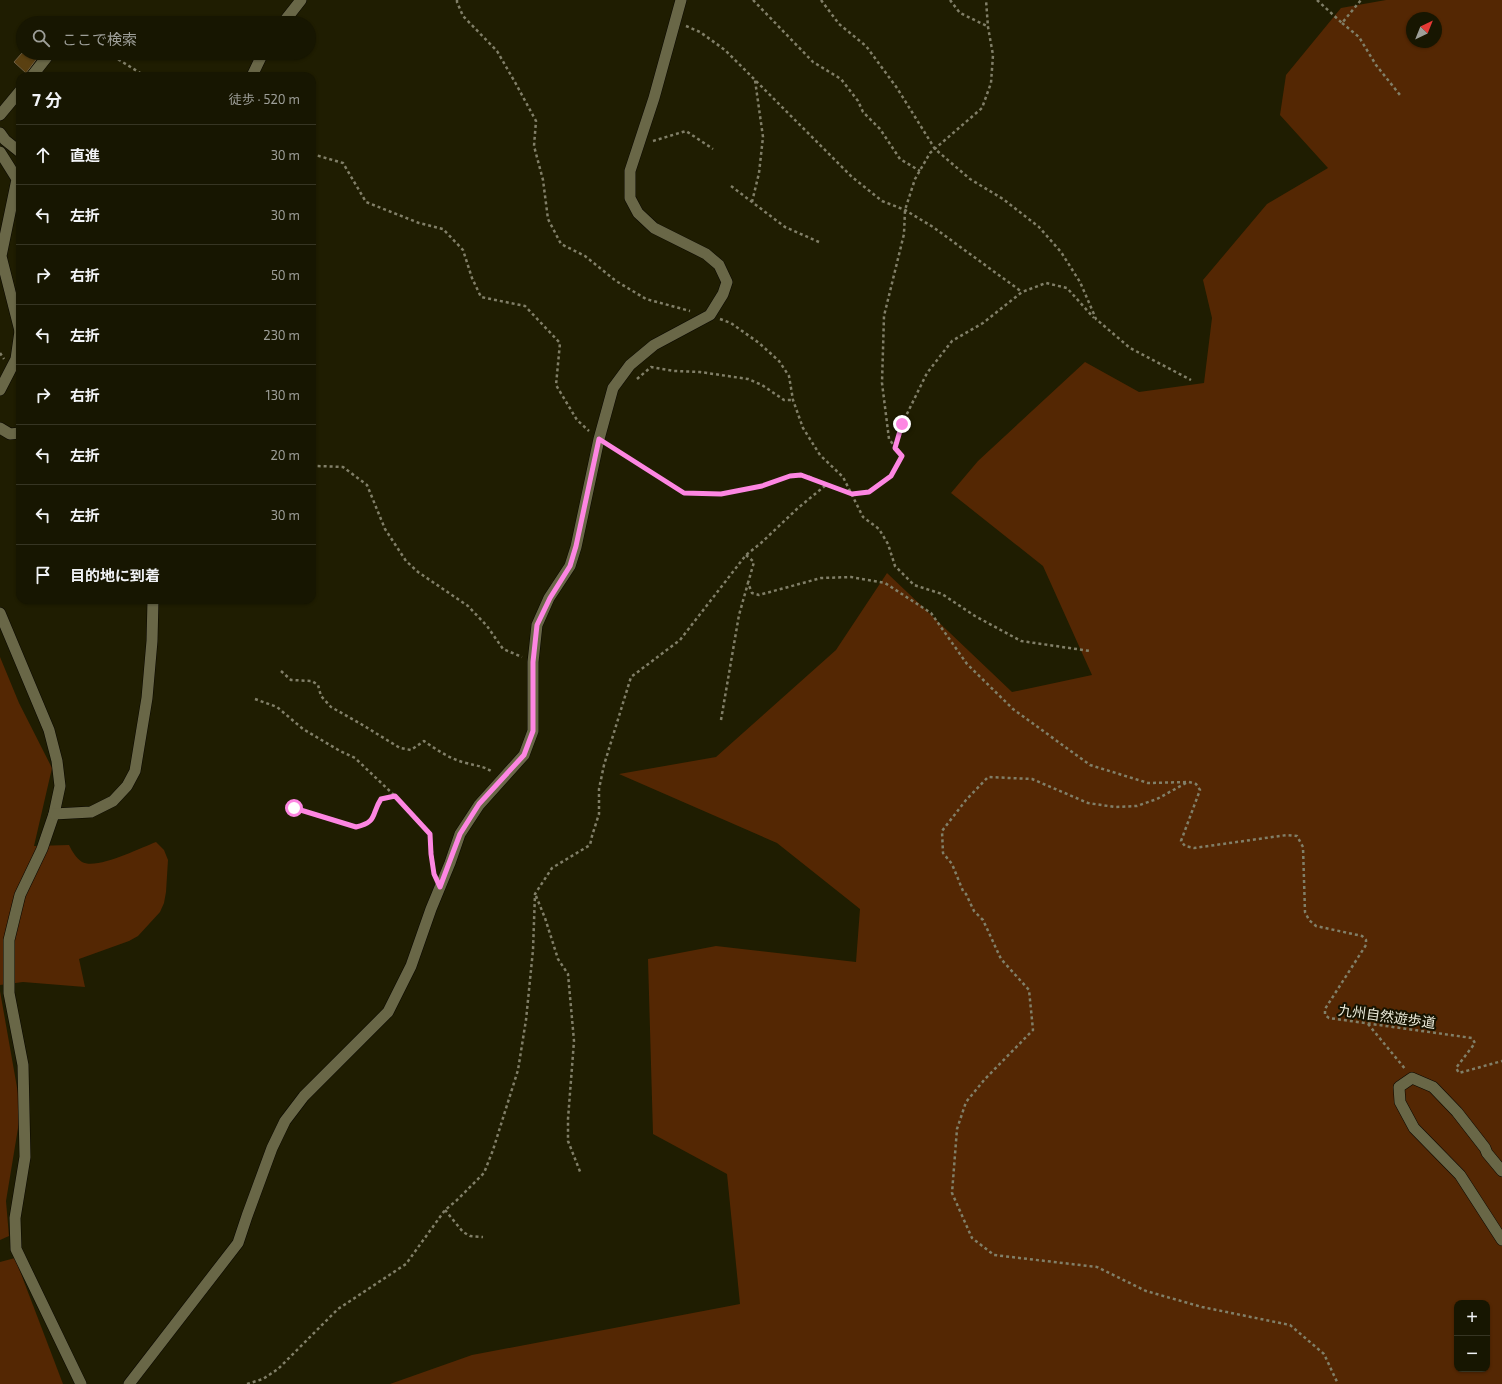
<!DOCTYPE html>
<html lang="ja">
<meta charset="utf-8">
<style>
:root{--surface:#171601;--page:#201f0b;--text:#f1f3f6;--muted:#9e9f99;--line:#363523}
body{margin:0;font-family:"Exo 2","Noto Sans JP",sans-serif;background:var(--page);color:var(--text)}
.controls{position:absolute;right:12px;bottom:12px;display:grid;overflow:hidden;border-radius:8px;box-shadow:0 1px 3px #0004}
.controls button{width:36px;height:36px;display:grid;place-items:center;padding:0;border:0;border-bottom:1px solid var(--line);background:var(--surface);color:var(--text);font:20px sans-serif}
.compass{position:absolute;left:1406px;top:12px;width:36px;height:36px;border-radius:50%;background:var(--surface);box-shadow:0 1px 3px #0004;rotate:43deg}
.stop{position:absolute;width:12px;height:12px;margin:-9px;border:3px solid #fd86e2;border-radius:50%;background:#fff}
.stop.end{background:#fd86e2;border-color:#fff;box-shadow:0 1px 4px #0008}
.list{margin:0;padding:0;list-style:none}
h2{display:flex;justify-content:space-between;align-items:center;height:52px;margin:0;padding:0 16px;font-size:17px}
h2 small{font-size:13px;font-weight:400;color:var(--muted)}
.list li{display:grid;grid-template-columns:26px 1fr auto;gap:12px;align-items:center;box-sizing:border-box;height:60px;padding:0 16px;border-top:1px solid var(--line)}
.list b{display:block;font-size:15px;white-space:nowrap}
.list em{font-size:13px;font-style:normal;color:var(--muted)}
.icon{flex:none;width:22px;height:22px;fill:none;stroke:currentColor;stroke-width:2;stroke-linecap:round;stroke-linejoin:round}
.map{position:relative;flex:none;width:1502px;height:1384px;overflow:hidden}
.search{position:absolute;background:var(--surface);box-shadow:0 1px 3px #0004;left:16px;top:16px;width:300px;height:44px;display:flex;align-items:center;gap:10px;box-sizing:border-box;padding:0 14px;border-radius:22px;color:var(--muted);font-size:15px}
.panel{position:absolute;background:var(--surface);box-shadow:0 1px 3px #0004;left:16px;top:72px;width:300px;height:532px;border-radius:12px}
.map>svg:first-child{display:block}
</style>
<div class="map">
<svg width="1502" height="1384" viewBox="0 0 1502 1384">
<rect width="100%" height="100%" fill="#1f1d01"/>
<g fill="#542703" fill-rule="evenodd">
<path d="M 1386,0 L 1502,0 L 1502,1384 L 390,1384 L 472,1355 L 740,1304 L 727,1174 L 653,1134 L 648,959 L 716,946 L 856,962 L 860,909 L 777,843 L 619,774 L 716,757 L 836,650 L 887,573 L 1012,692 L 1092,675 L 1043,566 L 951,493 L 978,461 L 1085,362 L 1139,392 L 1204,383 L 1212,318 L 1203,280 L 1267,204 L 1328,168 L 1280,115 L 1286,75 L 1341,8 ZM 1412,18 L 1436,18 L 1436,42 L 1412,42 ZM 1457,1303 L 1487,1303 L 1487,1369 L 1457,1369 Z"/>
<path d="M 0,657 L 19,703 L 52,768 L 34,846 L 69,845 C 72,851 76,858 82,862 C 97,870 140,848 156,842 L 164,850 L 168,860 L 166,892 L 164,903 L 160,912 L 138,936 L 129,941 L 79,959 L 85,987 L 23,982 L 0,985 Z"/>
<polygon points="0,991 21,1110 6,1201 9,1236 0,1240"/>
<polygon points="15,1258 63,1384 0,1384 0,1262"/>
</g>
<polygon fill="#5a4011" stroke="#705f43" points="22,53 41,53 26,73 14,62"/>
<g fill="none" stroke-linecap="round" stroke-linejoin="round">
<defs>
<g id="minor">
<polyline points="283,23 301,0"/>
<polyline points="32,76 50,53"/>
<polyline points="252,76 263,53"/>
<polyline points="0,115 20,91"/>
<polyline points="0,133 5,140 20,152"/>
<polyline points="0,152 17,179 1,256 20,331"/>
<polyline points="0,390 16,359 20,331"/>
<polyline points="0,428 10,434 20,433"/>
<polyline points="0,613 49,730 57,761 60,786 54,814 42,849 20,895 9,940 9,993 23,1065 25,1157 15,1218 16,1249 81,1384"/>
<polyline points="54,814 91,812 113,801 127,786 135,771 147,698 152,641 153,600"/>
<polyline points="1502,1171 1487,1153 1485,1148 1457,1112 1433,1087 1412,1078 1399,1087 1400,1102 1414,1128 1460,1175 1502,1240"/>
<polyline points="129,1384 238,1243 247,1216 272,1148 285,1121 304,1096 388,1012 411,966 431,909 450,863 460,834 479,805 524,755 533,731 533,662 537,625 549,598 570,566 576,547 599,439 613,388 630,365 654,345 710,315 723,294 727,282 719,265 706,254 654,228 638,213 630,198 630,171 654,98 681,0"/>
</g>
</defs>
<use href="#minor" stroke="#090700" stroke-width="12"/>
<g stroke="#817f68" stroke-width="2.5" stroke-dasharray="3 3" stroke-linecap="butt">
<polyline points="457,0 457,2 463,16 497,51 516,84 536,121 534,146 543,180 548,219 561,244 585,256 616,281 646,299 690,311"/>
<polyline points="753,0 813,62 841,79 858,101 863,112 880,129 900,159 920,171"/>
<polyline points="821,0 839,24 866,46 897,88 935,149 970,179 1003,199 1039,227 1061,252 1080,282 1096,319 1130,348 1191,380"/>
<polyline points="950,0 960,13 987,26"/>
<polyline points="1317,0 1342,23 1361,0"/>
<polyline points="1342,23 1359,37 1376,65 1400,95"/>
<polyline points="686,26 700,32 725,50 852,177 882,201 905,210 933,227 1022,292"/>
<polyline points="108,53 145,76"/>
<polyline points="653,141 686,131 713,149"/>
<polyline points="312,154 343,163 366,202 419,223 443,229 463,250 472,278 481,297 525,306 560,343 556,385 577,420 589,431"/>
<polyline points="731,186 785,227 819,242"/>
<polyline points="752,202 759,173 763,137 755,80"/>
<polyline points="720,319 731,323 759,343 779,361 789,376 793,400 803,428 820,455 843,477 863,517 879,529 888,544 895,566 914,585 942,594 975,616 1021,641 1090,651"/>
<polyline points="0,353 4,359"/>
<polyline points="637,379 651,367 674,371 700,372 748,379 762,385 784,400 793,400"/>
<polyline points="609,446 684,493 721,494 762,486 790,476 801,475 810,477 826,485"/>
<polyline points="895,448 902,424 927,373 952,341 983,323 1022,292 1046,283 1067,288 1094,318"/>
<polyline points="312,464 317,466 343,467 367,485 385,529 406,561 418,572 468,606 487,626 503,649 522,657"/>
<polyline points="746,555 754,562 748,583 752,593 759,595 821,578 851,577 885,583 931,613 967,664 1013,709 1090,765 1148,783 1189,782 1196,784 1200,790 1181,841 1185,846 1194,848 1287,835 1297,836 1303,847 1305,912 1309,920 1316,926 1362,936 1366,940 1366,945 1325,1009 1325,1015 1329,1018 1472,1038 1475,1043 1456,1068 1459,1073 1502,1061"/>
<path d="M 281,671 L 291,680 L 312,681 L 318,685 L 321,696 L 331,707 L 361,724 L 400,748 L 411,750 L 424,741 C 437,750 450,759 466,763 C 477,766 483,766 493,772"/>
<polyline points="255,699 277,707 303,729 340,751 355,758 395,796 430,834 434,871"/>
<polyline points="721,720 739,615 748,583"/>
<polyline points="1186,783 1157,799 1137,806 1115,807 1088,803 1032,779 988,777 966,800 942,831 943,853 952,864 963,891 966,894 974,911 983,920 1001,959 1029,990 1033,1030 985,1079 966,1102 957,1129 952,1193 972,1238 994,1255 1097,1267 1146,1291 1202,1307 1290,1325 1324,1354 1338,1384"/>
<path d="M 294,808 L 356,827 C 378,821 371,814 381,799 L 394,796"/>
<polyline points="536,896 545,918 558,959 568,974 574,1041 568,1119 568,1141 581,1174"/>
<polyline points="1368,1024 1406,1070"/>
<polyline points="445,1210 463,1232 470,1236 483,1237"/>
<polyline points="247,1384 263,1379 278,1369 338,1309 406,1264 445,1210 456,1201 484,1173 493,1150 518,1070 526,1020 533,950 535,894 552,868 590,845 592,836 599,814 599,789 604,765 631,677 680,640 746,555 761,543 798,508 826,485 852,494 869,492 891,476 902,456 889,439 882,383 884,316 904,234 905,210 915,179 930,153 982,108 991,83 993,55 988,27 986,0"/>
</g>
<use href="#minor" stroke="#696747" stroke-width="11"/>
</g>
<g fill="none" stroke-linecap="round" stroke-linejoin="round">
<path stroke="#fd86e2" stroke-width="5" d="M 294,808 L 356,827 C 378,822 371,814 381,799 L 395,796 L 430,834 L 431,854 L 434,874 L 440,887 L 460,834 L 479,804 L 524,755 L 533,731 L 533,662 L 537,625 L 550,598 L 570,566 L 576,546 L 599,439 L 684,493 L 721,494 L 762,486 L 790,476 L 801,475 L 852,494 L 869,492 L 891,476 L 902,456 L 895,448 L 902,424"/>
</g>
<g text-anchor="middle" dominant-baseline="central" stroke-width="4" stroke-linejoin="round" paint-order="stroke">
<g font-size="14" fill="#ebead8" stroke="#161300">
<text transform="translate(1387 1016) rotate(8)">九州自然遊歩道</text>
</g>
</g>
</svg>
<div class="controls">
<button>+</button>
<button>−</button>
</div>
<svg class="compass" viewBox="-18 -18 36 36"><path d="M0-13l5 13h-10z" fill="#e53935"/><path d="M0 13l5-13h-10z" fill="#9e9f99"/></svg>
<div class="stop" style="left:294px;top:808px"></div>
<div class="stop end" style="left:902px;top:424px"></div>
<div class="search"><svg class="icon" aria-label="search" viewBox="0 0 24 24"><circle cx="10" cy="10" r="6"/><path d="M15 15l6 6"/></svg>ここで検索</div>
<section class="panel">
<h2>7 分<small>徒歩 · 520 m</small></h2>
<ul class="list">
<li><svg class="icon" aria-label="ahead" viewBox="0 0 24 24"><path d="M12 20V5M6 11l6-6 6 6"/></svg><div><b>直進</b></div><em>30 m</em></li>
<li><svg class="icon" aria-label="left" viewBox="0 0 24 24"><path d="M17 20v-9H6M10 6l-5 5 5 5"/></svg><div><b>左折</b></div><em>30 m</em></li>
<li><svg class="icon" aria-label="right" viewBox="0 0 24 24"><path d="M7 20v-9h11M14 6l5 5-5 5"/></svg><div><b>右折</b></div><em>50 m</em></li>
<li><svg class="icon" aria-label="left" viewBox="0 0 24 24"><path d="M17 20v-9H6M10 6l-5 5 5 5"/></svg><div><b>左折</b></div><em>230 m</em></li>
<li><svg class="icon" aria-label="right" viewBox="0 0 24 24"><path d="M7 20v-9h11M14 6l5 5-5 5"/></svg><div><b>右折</b></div><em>130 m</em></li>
<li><svg class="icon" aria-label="left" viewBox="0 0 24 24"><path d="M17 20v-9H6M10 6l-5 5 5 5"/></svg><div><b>左折</b></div><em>20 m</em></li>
<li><svg class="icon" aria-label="left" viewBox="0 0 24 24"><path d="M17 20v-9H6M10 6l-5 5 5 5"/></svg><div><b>左折</b></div><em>30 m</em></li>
<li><svg class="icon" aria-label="arrive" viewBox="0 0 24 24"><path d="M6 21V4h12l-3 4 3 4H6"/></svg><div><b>目的地に到着</b></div></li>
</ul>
</section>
</div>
